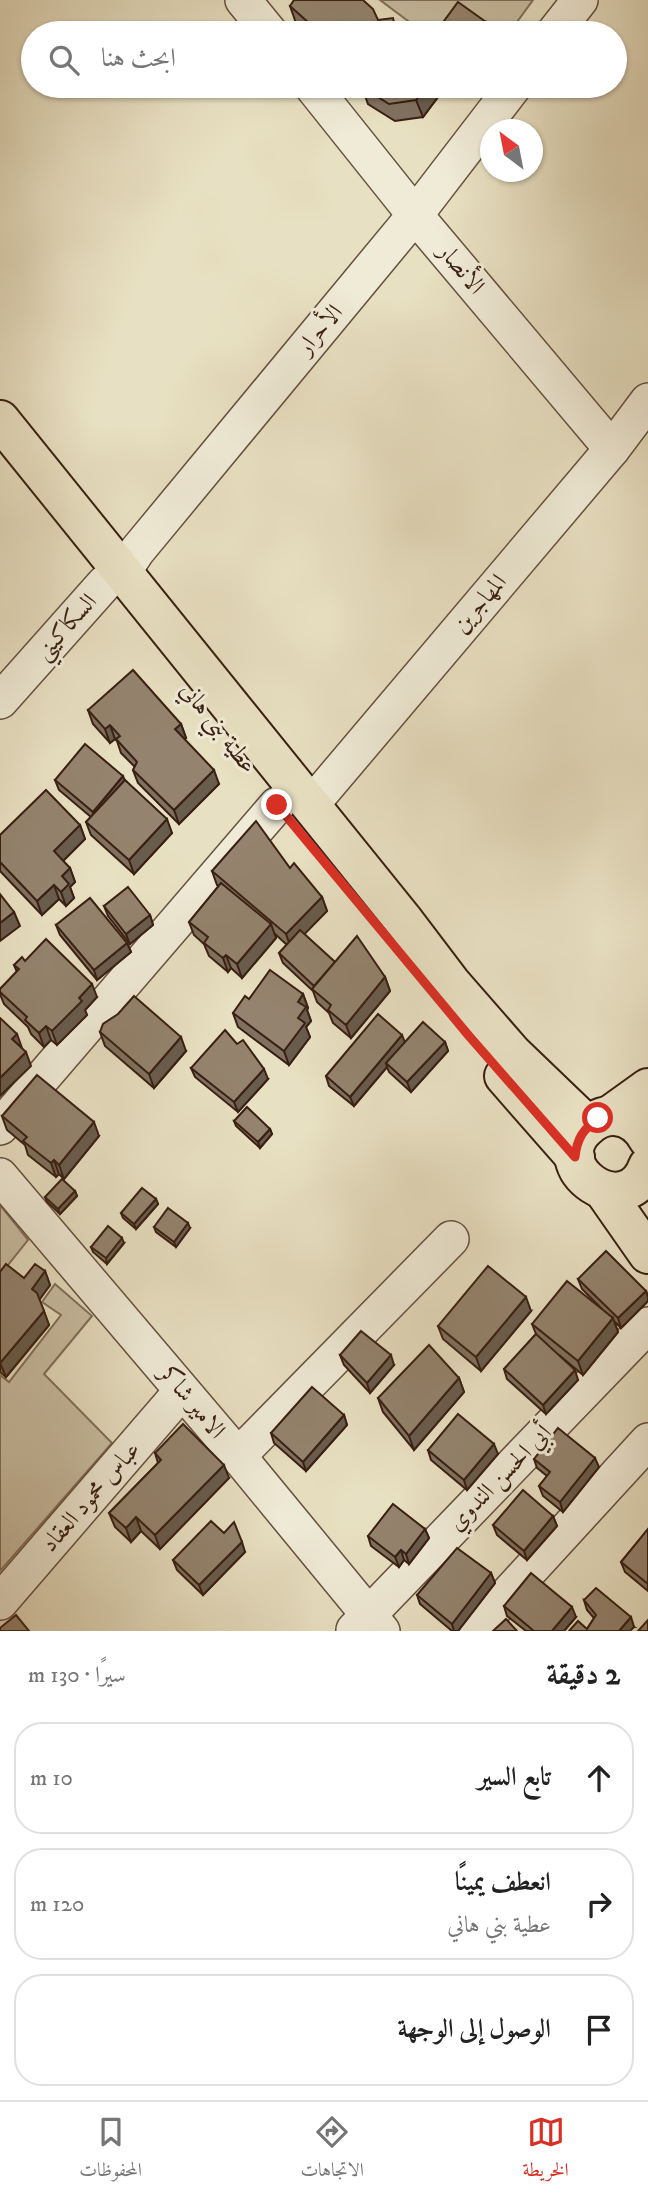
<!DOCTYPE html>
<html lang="ar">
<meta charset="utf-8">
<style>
:root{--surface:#fff;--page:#f6f6f6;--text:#222;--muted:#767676;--line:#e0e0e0;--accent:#d93025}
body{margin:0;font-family:"IM FELL DW Pica",Amiri,serif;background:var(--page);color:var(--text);direction:rtl}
.compass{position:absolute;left:480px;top:119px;width:63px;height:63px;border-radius:50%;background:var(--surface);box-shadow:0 2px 5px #0004;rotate:328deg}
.stop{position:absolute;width:21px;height:21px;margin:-16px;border:5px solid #d93025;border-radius:50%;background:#fff}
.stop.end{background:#d93025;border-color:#fff;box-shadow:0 2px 7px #0008}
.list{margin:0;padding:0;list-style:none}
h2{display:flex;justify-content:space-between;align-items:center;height:91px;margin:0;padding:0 28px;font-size:30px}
h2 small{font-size:23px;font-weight:400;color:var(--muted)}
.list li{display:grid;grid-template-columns:46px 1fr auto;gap:21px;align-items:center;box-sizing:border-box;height:112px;margin:0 14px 14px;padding:0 14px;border:2px solid var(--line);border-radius:28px}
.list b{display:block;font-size:26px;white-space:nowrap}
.list p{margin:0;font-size:23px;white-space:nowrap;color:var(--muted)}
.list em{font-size:23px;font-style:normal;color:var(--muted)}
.icon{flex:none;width:38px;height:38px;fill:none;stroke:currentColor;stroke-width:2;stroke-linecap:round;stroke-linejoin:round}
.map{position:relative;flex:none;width:648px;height:1631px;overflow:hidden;direction:ltr}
.search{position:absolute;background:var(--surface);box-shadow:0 2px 5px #0004;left:21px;right:21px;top:21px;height:77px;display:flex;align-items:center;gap:18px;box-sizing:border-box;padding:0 24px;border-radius:38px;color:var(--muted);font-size:26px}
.sheet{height:469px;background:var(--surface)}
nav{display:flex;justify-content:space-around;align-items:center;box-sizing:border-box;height:98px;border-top:2px solid var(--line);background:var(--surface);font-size:19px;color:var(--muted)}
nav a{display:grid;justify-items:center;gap:4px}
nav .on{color:var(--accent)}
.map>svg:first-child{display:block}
</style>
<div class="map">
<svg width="648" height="1631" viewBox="0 0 648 1631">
<rect width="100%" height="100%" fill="#e8e0c2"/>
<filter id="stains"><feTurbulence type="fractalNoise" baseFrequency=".00286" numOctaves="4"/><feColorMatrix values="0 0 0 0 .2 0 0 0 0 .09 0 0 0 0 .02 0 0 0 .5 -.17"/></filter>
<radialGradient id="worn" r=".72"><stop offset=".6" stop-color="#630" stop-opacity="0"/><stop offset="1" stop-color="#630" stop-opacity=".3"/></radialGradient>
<g fill="#cabfa4" stroke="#826f5c" stroke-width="2">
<polygon points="380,0 533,0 509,33 424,33"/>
<polygon points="0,1205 28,1240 0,1275"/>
<polygon points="55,1284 92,1316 44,1374 112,1443 0,1571 0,1375 9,1382 61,1315 42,1302"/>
</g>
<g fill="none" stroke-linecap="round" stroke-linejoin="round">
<defs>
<g id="minor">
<polyline points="243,0 270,33"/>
<polyline points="554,33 580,0"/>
<polyline points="312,86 415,215 612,449"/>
<polyline points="123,572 137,551 415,215 514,86"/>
<polyline points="0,701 105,583"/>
<polyline points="310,806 612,449 648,401"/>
<polyline points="0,1127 277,805"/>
<polyline points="0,1176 238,1456 382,1631"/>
<polyline points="238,1456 451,1239"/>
<polyline points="0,1602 182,1391"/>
<polyline points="354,1630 648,1325"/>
<polyline points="474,1631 648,1441"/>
</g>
<g id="major">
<polyline points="0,420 404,921 451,983 513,1054 588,1126"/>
<polyline points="504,1076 575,1157"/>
<polyline points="609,1116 648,1088"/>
<path d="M 648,1139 C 641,1126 630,1117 615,1116 C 603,1115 594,1120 586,1128 C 543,1167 626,1226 648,1166"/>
<polyline points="604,1191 648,1254"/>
</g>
</defs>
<use href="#minor" stroke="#654f3f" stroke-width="38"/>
<use href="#major" stroke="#391f13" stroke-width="42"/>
<use href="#minor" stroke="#f0ebd7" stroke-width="35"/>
<use href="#major" stroke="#e8e0c2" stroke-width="38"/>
</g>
<g fill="#7f715f" stroke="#391f13" stroke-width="2">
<polygon points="290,6 378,20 398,30 414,33 308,33 296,23"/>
<polygon points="352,86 440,86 441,93 423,117 395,121 368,104 363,90 354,91"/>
<polygon points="88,710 181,724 186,738 184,739 219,784 179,824 138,783 133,770 135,767 121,753 117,741 115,739 110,743 93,724"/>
<polygon points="55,780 125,780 172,833 134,874 91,835 86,822 91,817 59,790"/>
<polygon points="80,825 85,839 63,861 70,868 75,882 70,887 74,898 66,906 59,899 42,915 0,871 0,835"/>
<polygon points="290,868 322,897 327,911 304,934 335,962 385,977 390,991 351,1038 333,1023 329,1013 317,1002 313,991 283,963 279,953 287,945 274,933 276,938 242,978 231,968 228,972 209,956 204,944 194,935 189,922 219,886 217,885 212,871"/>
<polygon points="104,906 150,915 153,925 130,944 108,916"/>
<polygon points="56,925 127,943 131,952 97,980 60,935"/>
<polygon points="25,961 97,997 85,1010 87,1015 57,1045 51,1040 44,1047 31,1034 28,1027 4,1004 0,994 0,989 17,972 14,965"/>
<polygon points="303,994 308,1008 307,1010 311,1021 306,1027 310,1037 289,1065 238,1027 233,1013 249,999"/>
<polygon points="100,1032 186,1051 154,1088 105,1046"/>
<polygon points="405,1042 445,1042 448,1051 411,1092 389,1072 387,1067 354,1106 329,1086 326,1076"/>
<polygon points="191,1068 268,1079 238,1112 195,1077"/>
<polygon points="2,1116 99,1136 64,1179 59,1174 56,1177 28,1155 25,1145 7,1130"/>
<polygon points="234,1121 270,1129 272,1134 260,1148 236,1126"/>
<polygon points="75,1191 77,1196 60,1214 47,1202 45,1197"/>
<polygon points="156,1199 158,1204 136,1229 123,1218 121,1213"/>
<polygon points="154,1227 190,1228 176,1247 156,1232"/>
<polygon points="124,1243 107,1264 93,1252 91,1247"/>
<polygon points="45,1271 50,1285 39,1299 49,1325 6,1377 0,1372 0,1272 24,1278"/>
<polygon points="578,1279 646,1291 648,1297 648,1301 621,1328 614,1321 618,1332 583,1375 559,1355 578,1380 546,1414 507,1379 504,1369 536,1334 532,1324 601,1308 582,1289"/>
<polygon points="531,1311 481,1371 443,1339 438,1326"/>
<polygon points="340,1355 394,1365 370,1393 344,1365"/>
<polygon points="459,1378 464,1392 414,1450 383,1412 378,1398"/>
<polygon points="344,1415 347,1425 306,1471 274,1443 271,1433"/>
<polygon points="428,1450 498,1454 467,1490 431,1460"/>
<polygon points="155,1453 229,1478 160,1549 141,1531 131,1542 115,1527 109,1513 158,1463"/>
<polygon points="534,1459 599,1467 563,1512 543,1496 539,1486 547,1476 537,1468"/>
<polygon points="553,1516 557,1526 527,1560 497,1535 493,1525"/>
<polygon points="425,1529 429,1538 409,1564 404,1560 399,1567 371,1546 368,1536"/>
<polygon points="648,1529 648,1591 625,1572 621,1562"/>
<polygon points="224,1533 245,1552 203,1595 177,1570 173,1560"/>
<polygon points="491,1573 495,1583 458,1631 452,1631 420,1604 417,1595"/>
<polygon points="584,1600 634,1627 569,1631 587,1629 594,1618 587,1610"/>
<polygon points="504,1606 576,1617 564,1631 526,1631 507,1616"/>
</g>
<g fill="#685c4d" stroke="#391f13" stroke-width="2">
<polygon points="486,22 490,33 477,33"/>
<polygon points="427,86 440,86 441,93 423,117 416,100"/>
<polygon points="181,724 186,738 180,743 175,729"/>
<polygon points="110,725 115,739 110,743 105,729"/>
<polygon points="214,770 219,784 179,824 174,810"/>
<polygon points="123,776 127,786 96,822 93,812"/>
<polygon points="167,819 172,833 134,874 129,860"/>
<polygon points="80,825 85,839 59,865 54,851"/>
<polygon points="70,868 75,882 70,887 74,898 66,906 61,892 62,876"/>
<polygon points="54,885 59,899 42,915 37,901"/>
<polygon points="322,897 327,911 291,948 286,934"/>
<polygon points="14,912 20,926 0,941 0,923"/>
<polygon points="150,915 153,925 130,944 126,934"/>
<polygon points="271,924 276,938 242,978 237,964"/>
<polygon points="127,943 131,952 97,980 94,970"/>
<polygon points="226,955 231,968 228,972 223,958"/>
<polygon points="385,977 390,991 351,1038 346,1025"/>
<polygon points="92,984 97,997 85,1010 87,1015 57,1045 52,1031 79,998"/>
<polygon points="303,994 308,1008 307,1010 311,1021 306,1027 310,1037 289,1065 284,1051 298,1018 298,1002"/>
<polygon points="46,1026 51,1040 44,1047 39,1033"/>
<polygon points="17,1034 22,1048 12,1039"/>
<polygon points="402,1035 406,1045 386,1063 387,1067 354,1106 350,1097"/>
<polygon points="181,1037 186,1051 154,1088 149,1074"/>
<polygon points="445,1042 448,1051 411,1092 407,1082"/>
<polygon points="26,1052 31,1066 0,1096 0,1078"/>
<polygon points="264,1069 268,1079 238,1112 234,1102"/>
<polygon points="94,1122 99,1136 64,1179 59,1165"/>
<polygon points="270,1129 272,1134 260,1148 258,1142"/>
<polygon points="54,1160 59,1174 56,1177 51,1163"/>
<polygon points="75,1191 77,1196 60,1214 58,1209"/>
<polygon points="156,1199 158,1204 136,1229 134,1224"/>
<polygon points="188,1223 190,1228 176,1247 174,1242"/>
<polygon points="122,1238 124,1243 107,1264 106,1258"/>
<polygon points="45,1271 50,1285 37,1303 32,1289"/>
<polygon points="646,1291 648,1297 648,1301 621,1328 618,1318"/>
<polygon points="526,1297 531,1311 481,1371 476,1357"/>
<polygon points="44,1311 49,1325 6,1377 0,1363"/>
<polygon points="613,1318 618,1332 583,1375 578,1361"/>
<polygon points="391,1355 394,1365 370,1393 367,1383"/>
<polygon points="575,1370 578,1380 546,1414 543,1405"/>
<polygon points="459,1378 464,1392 414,1450 409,1436"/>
<polygon points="344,1415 347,1425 306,1471 303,1462"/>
<polygon points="494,1444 498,1454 467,1490 464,1480"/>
<polygon points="595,1458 599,1467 563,1512 560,1502"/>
<polygon points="224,1465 229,1478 160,1549 155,1535"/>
<polygon points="553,1516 557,1526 527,1560 524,1551"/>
<polygon points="136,1517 141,1531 131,1542 126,1528"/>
<polygon points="425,1529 429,1538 409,1564 406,1554"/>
<polygon points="242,1542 245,1552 203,1595 199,1585"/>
<polygon points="401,1550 404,1560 399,1567 395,1557"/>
<polygon points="491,1573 495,1583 458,1631 454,1631 452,1624"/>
<polygon points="572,1607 576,1617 564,1631 552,1631"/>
<polygon points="631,1617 634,1627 630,1631 619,1631"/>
</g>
<g fill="#94836e" stroke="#391f13" stroke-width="2">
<polygon points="294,0 363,0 373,9 378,20 393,18 396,30 409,29 414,33 313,33 308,27 310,24 290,6"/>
<polygon points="458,2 486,22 477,33 438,33 436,32"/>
<polygon points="362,86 427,86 416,100 389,104 362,87"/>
<polygon points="133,670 181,724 175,729 214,770 174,810 133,770 137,762 116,739 120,736 110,725 105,729 88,710"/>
<polygon points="85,744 123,776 93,812 55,780"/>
<polygon points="125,780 167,819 129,860 86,822"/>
<polygon points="46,790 80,825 54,851 70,868 62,876 69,884 61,892 54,885 37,901 0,862 0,835"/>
<polygon points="256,821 290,868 294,863 322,897 286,934 212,871"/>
<polygon points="221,883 271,924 237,964 226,955 223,958 204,943 208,937 189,922"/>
<polygon points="128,887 150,915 126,934 104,906"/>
<polygon points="0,894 14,912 0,923"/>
<polygon points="90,898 127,943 94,970 56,925"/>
<polygon points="300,930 335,962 314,986 279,953"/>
<polygon points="357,936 385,977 346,1025 328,1010 331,1005 312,989"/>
<polygon points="46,939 92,984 79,998 82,1001 52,1031 46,1026 39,1033 25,1020 27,1017 0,992 0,989 19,969 14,965 22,957 25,961"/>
<polygon points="270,970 303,994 298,1002 306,1007 298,1018 305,1023 284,1051 233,1013 245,996 249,999"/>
<polygon points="134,996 181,1037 149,1074 100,1032 103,1024 118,1014"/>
<polygon points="378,1014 402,1035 350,1097 326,1076"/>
<polygon points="0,1018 17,1034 12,1039 26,1052 0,1078"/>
<polygon points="423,1022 445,1042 407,1082 386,1063"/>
<polygon points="225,1030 237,1044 243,1040 264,1069 234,1102 191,1068"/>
<polygon points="37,1075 94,1122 59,1165 54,1160 51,1163 23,1141 27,1137 2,1116"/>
<polygon points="247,1107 270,1129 258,1142 234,1121"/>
<polygon points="62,1179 75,1191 58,1209 45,1197"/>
<polygon points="142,1188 156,1199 134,1224 121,1213"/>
<polygon points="168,1208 188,1223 174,1242 154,1227"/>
<polygon points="108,1226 122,1238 106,1258 91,1247"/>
<polygon points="606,1251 646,1291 618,1318 578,1279"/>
<polygon points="6,1264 24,1278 35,1264 45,1271 32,1289 37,1293 44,1311 0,1363 0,1272"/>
<polygon points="488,1266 526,1297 476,1357 438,1326"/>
<polygon points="567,1281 613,1318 578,1361 532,1324"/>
<polygon points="361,1331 391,1355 367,1383 340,1355"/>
<polygon points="536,1334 575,1370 543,1405 504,1369"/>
<polygon points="429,1345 459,1378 409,1436 378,1398"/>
<polygon points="312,1387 344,1415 303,1462 271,1433"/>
<polygon points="458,1414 494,1444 464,1480 428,1450"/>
<polygon points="183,1424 224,1465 155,1535 136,1517 126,1528 109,1513 161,1460 155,1453"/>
<polygon points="558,1428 595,1458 560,1502 539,1486 550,1472 534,1459"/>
<polygon points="523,1490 553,1516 524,1551 493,1525"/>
<polygon points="393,1504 425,1529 406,1554 401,1550 395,1557 368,1536"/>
<polygon points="211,1521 224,1533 234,1522 242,1542 199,1585 173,1560"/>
<polygon points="648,1529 648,1584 621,1562"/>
<polygon points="457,1548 491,1573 452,1624 417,1595"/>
<polygon points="531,1573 572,1607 552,1631 534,1631 504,1606"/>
<polygon points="596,1588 631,1617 619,1631 569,1631 578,1621 587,1629 596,1615 584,1600"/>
<polygon points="16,1615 29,1631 0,1631 0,1628"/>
<polygon points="506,1619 517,1631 493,1631"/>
<polygon points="648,1620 648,1631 638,1631"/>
</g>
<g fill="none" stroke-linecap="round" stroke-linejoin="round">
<path stroke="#d93025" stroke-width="9" d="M 277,805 L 469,1036 L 575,1157 C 577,1138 583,1130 598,1118"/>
</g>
<g text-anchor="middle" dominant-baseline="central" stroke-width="6" stroke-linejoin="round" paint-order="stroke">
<g font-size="24" fill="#391f13" stroke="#f0ebd7">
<text transform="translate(461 269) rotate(50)">الأنصار</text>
<text transform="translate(320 330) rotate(-50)">الأحرار</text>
<text transform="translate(480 604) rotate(-50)">المهاجرين</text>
<text transform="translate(66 627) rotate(-48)">السكاكيني</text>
<text transform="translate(218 728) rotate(52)">عطية بني هاني</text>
<text transform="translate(192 1402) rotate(50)">الامير شاكر</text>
<text transform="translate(500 1478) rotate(-46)">أبي الحسن الندوي</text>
<text transform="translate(91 1497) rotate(-49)">عباس محمود العقاد</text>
</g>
</g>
<rect width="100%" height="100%" filter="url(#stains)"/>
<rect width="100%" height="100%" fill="url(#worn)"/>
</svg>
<svg class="compass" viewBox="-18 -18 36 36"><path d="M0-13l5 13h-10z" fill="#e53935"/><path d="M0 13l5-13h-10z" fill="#767676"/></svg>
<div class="stop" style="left:598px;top:1118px"></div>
<div class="stop end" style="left:277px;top:805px"></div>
<div class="search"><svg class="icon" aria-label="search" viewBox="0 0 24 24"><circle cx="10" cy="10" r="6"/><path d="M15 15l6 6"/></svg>ابحث هنا</div>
</div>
<section class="sheet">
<h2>2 دقيقة<small>سيرًا · 130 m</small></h2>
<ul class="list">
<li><svg class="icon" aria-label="ahead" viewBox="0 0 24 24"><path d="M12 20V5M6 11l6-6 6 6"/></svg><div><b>تابع السير</b></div><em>10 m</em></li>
<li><svg class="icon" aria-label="right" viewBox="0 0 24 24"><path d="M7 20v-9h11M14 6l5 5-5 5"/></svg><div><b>انعطف يمينًا</b><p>عطية بني هاني</p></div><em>120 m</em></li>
<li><svg class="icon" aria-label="arrive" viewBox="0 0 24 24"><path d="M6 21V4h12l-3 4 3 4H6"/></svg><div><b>الوصول إلى الوجهة</b></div></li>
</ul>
</section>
<nav>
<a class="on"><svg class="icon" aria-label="map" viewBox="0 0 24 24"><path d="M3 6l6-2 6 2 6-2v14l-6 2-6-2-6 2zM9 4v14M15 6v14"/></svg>الخريطة</a>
<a><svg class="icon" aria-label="directions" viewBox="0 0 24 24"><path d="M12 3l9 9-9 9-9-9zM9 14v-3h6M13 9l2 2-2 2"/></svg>الاتجاهات</a>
<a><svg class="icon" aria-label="saved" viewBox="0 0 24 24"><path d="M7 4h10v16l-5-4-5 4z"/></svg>المحفوظات</a>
</nav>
